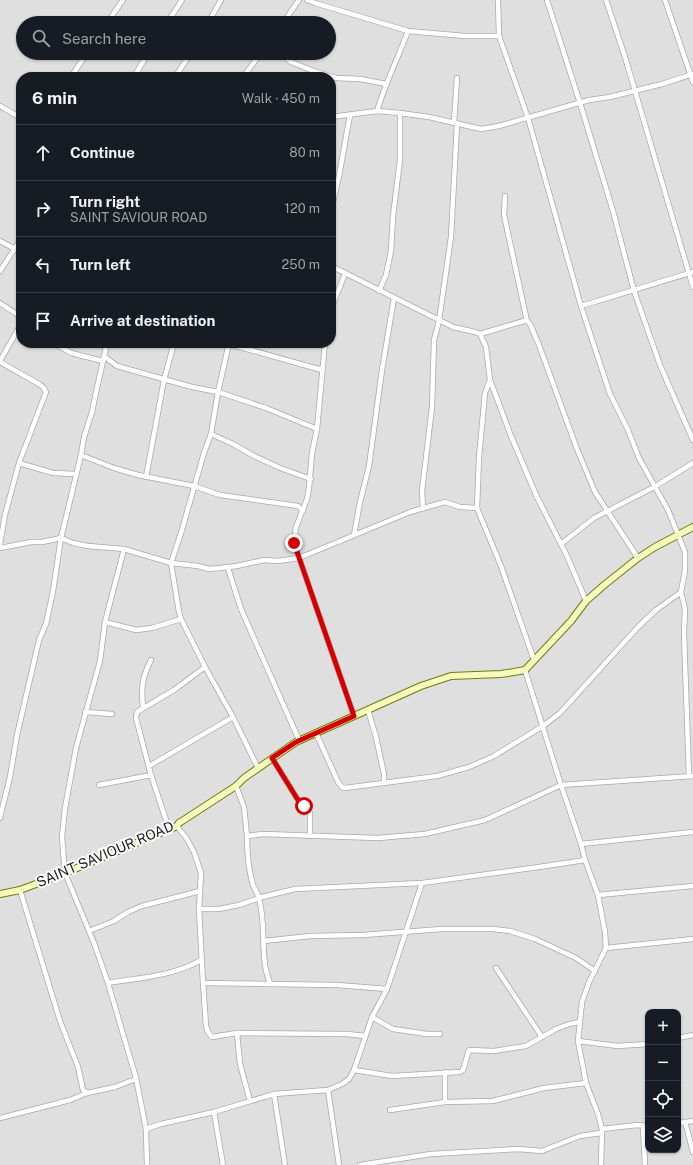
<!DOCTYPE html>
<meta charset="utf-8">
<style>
:root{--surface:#171b24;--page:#20242c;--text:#f1f3f6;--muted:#9ea1a6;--line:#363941}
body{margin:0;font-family:"Public Sans",sans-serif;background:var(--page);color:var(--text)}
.controls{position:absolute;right:12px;bottom:12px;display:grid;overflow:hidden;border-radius:8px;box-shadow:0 1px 3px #0004}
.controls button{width:36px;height:36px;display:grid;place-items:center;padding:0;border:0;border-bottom:1px solid var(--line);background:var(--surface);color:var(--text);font:20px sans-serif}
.stop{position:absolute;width:12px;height:12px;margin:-9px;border:3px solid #d40000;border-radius:50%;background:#fff}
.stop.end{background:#d40000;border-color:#fff;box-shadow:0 1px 4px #0008}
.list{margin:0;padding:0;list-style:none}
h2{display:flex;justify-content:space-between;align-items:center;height:52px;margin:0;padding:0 16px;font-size:17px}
h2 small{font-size:13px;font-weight:400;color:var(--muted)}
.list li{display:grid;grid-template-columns:26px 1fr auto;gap:12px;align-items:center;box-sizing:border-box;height:56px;padding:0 16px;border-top:1px solid var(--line)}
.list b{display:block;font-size:15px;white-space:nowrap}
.list p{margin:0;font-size:13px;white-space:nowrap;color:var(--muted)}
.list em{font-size:13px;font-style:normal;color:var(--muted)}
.icon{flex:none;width:22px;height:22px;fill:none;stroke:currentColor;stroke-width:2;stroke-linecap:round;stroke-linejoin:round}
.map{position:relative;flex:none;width:693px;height:1165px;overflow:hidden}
.search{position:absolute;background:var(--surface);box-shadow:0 1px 3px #0004;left:16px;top:16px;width:320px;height:44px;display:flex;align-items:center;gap:10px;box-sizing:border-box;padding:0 14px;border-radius:22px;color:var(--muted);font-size:15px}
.panel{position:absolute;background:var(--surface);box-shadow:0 1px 3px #0004;left:16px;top:72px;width:320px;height:276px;border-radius:16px}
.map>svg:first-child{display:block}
</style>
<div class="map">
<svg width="693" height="1165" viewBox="0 0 693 1165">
<rect width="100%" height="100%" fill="#f2efe9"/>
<path fill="#e0dfdf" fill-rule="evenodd" d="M 0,0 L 693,0 L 693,1165 L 0,1165 ZM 23,23 L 329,23 L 329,53 L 23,53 ZM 21,77 L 331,77 L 331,343 L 21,343 ZM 648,1012 L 678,1012 L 678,1150 L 648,1150 Z"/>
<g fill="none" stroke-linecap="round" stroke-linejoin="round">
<defs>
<g id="street">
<polyline points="307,0 315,3 408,31 465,36 499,36"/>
<polyline points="498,0 499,36 528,118 581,306 693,272"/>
<polyline points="547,0 580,103 613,211 634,291 660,365 693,440"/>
<polyline points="606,0 625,57 693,287"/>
<polyline points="665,0 693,82"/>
<polyline points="107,23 123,0"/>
<polyline points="167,23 182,0"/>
<polyline points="208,23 221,0"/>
<polyline points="283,23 299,0"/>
<polyline points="280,53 291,62 316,72 336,78 360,79 386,84"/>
<polyline points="71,77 87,53"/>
<polyline points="134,77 148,53"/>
<polyline points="175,77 191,53"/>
<polyline points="243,77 261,53"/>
<polyline points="0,106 21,118"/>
<path d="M 377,111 C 385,84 398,58 408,31"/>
<polyline points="331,117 377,111 400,113 429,117 481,129 499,126 589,100 610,97 662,84 693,74"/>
<polyline points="454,123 457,78"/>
<polyline points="505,196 504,215 527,321 530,324 539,345 577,449 595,492 638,558"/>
<polyline points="331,211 339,176 350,115"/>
<polyline points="0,241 15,249"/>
<polyline points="331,266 453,327 475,332 480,334 486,347 490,380 511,436 537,497 567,556 586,601"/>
<polyline points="0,271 21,239"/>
<polyline points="379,291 386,275 391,251 393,216 400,160 400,113"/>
<polyline points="0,303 21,317"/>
<polyline points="331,309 345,274"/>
<polyline points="480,334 524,321 527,321"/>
<polyline points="54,343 71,353 103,361"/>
<polyline points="229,343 218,392 211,434 204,453 181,533 171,563 179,612 181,619 205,667 233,717 258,768"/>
<polyline points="325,343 317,429 312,453 309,488 307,499 296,527 294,543 354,716"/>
<polyline points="229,344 322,370"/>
<polyline points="104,356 117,366 192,387 218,392 266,408 317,429"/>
<polyline points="0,361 21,324"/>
<polyline points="0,362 39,384 43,387 46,392 19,463 5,515 0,544"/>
<polyline points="490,380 485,393 479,457 477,508 501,566 534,660"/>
<polyline points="211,434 233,444 254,456 280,468 311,479"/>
<polyline points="81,455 114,468 138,475 194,486 220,495 298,506 303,511"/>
<polyline points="19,463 53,473 76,474"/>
<polyline points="146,477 164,380 174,343"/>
<polyline points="423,508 422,491 432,407 434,340 439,321 451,237 457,124"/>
<polyline points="354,535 360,502 369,466 382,370 394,298"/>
<polyline points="561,544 594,518 656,486 693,463"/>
<polyline points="0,548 31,542 42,542 61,538 73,543 88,546 124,549 171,563 198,566 209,569 220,568 237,566 264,560 278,561 299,558 410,512 445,502 460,507 477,508"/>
<polyline points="124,549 105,622 100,661 76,748 65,808 62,837 65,873 94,943 108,983 136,1078 146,1129 147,1165"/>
<polyline points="228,568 241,609 299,740"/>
<polyline points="681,592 685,609 684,633 689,776"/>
<polyline points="105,622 136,630 152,628 181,619"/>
<polyline points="525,670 561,785 581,844 585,860 598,895 605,932 606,948 589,982 582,1002 578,1041 586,1083 598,1114 602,1129 601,1165"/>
<path d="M 143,707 C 141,688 142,677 151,660"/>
<polyline points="368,710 376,737 384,774 384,782"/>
<polyline points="85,712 112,714"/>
<polyline points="316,733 338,782 342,787 345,788 437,776 469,767 494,756 543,726 560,713 638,627 656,610 681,592 685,570 685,552 668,510 639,458 628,430 610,394 581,306"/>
<polyline points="272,758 298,800 310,813 310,836"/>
<polyline points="149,766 233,717"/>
<polyline points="99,785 151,775"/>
<polyline points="236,786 244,807 247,836 263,834 378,838 425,834 485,820 561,785 693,776"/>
<polyline points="0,818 10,777 17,735 39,640 46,624 53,591 61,538 81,455 84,437 92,412 95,397 107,343"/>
<polyline points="177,826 187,839 194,852 201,873 199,909 203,983 337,985 387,989"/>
<polyline points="169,829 151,775 136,718 137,712 174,690 205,667"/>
<path d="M 247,836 C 247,853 248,869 253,885 C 255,889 258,894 259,899 C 267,926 259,957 270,983"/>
<polyline points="581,844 693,832"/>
<polyline points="20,890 60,1021 78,1067 83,1090 87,1093 115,1087 136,1079"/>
<polyline points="598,895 693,886"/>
<polyline points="199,909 219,909 239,905 262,897 295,889 422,883 539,867 585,860"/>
<polyline points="89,931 114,921 128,912 142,906 200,891"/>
<polyline points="264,941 310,936 363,935 442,929 493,929 510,931 535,939 576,958 595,971"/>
<polyline points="606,948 693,939"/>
<polyline points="496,968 542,1037"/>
<path d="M 108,983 C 139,978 174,976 201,960"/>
<polyline points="203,983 206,1026 208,1032 212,1037 237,1033 347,1034 365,1036"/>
<polyline points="372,1017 393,1029 427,1034 440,1034"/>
<polyline points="237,1033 240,1064 250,1101"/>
<polyline points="678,1038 693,1035"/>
<polyline points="578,1041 618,1046 648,1044"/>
<polyline points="354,1070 392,1076 460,1072 463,1070 469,1050 494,1051 526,1046 556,1029 569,1024 580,1022"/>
<polyline points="445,1072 445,1102 493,1101 544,1088 586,1083"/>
<polyline points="328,1090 339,1165"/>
<polyline points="274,1094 285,1165"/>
<polyline points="390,1110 445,1102"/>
<polyline points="214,1112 223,1165"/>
<polyline points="0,1118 70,1100 87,1093"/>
<polyline points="685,1122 693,1152"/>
<polyline points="678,1123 693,1121"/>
<polyline points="643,1126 645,1165"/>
<polyline points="146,1129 161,1124 214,1112 274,1094 328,1090 342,1084 349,1079 354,1070 372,1017 387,989 422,883"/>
<polyline points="602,1129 637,1125 648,1126"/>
<polyline points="360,1165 431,1154 518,1149 542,1151 580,1136 601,1133"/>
</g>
<polyline id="secondary" points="0,894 20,890 65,873 177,826 179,823 236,786 244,778 296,742 421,686 451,676 501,674 514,672 525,670 571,621 586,601 603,586 638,558 655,547 693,527"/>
</defs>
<use href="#street" stroke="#a9a9a9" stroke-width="6"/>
<use href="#secondary" stroke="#707d05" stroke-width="8"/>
<use href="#street" stroke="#fff" stroke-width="4.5"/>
<use href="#secondary" stroke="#f7fabf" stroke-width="6"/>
</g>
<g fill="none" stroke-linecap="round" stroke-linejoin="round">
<polyline stroke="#d40000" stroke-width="5" points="294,543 354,716 296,742 272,758 298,800 304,806"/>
</g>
<g text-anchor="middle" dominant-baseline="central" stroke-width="4" stroke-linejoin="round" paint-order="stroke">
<g font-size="14" fill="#222" stroke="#fff">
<text transform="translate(105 854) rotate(-23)">SAINT SAVIOUR ROAD</text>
</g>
</g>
</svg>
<div class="controls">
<button>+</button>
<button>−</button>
<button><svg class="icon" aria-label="locate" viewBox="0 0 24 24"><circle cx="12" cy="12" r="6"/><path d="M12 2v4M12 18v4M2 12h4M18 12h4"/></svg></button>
<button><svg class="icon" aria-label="layers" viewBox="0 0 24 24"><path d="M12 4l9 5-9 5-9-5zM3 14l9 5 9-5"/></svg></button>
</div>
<div class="stop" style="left:304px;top:806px"></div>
<div class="stop end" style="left:294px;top:543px"></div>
<div class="search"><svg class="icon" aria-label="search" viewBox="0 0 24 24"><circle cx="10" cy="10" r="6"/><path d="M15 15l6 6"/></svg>Search here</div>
<section class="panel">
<h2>6 min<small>Walk · 450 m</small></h2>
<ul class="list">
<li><svg class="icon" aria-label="ahead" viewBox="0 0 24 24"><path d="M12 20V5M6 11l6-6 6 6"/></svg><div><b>Continue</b></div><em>80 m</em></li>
<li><svg class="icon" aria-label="right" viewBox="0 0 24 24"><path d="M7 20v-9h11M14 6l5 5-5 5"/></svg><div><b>Turn right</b><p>SAINT SAVIOUR ROAD</p></div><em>120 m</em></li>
<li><svg class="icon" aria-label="left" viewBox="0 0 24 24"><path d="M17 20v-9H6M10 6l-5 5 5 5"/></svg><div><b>Turn left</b></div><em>250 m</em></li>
<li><svg class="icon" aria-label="arrive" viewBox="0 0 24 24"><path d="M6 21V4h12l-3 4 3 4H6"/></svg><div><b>Arrive at destination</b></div></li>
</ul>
</section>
</div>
